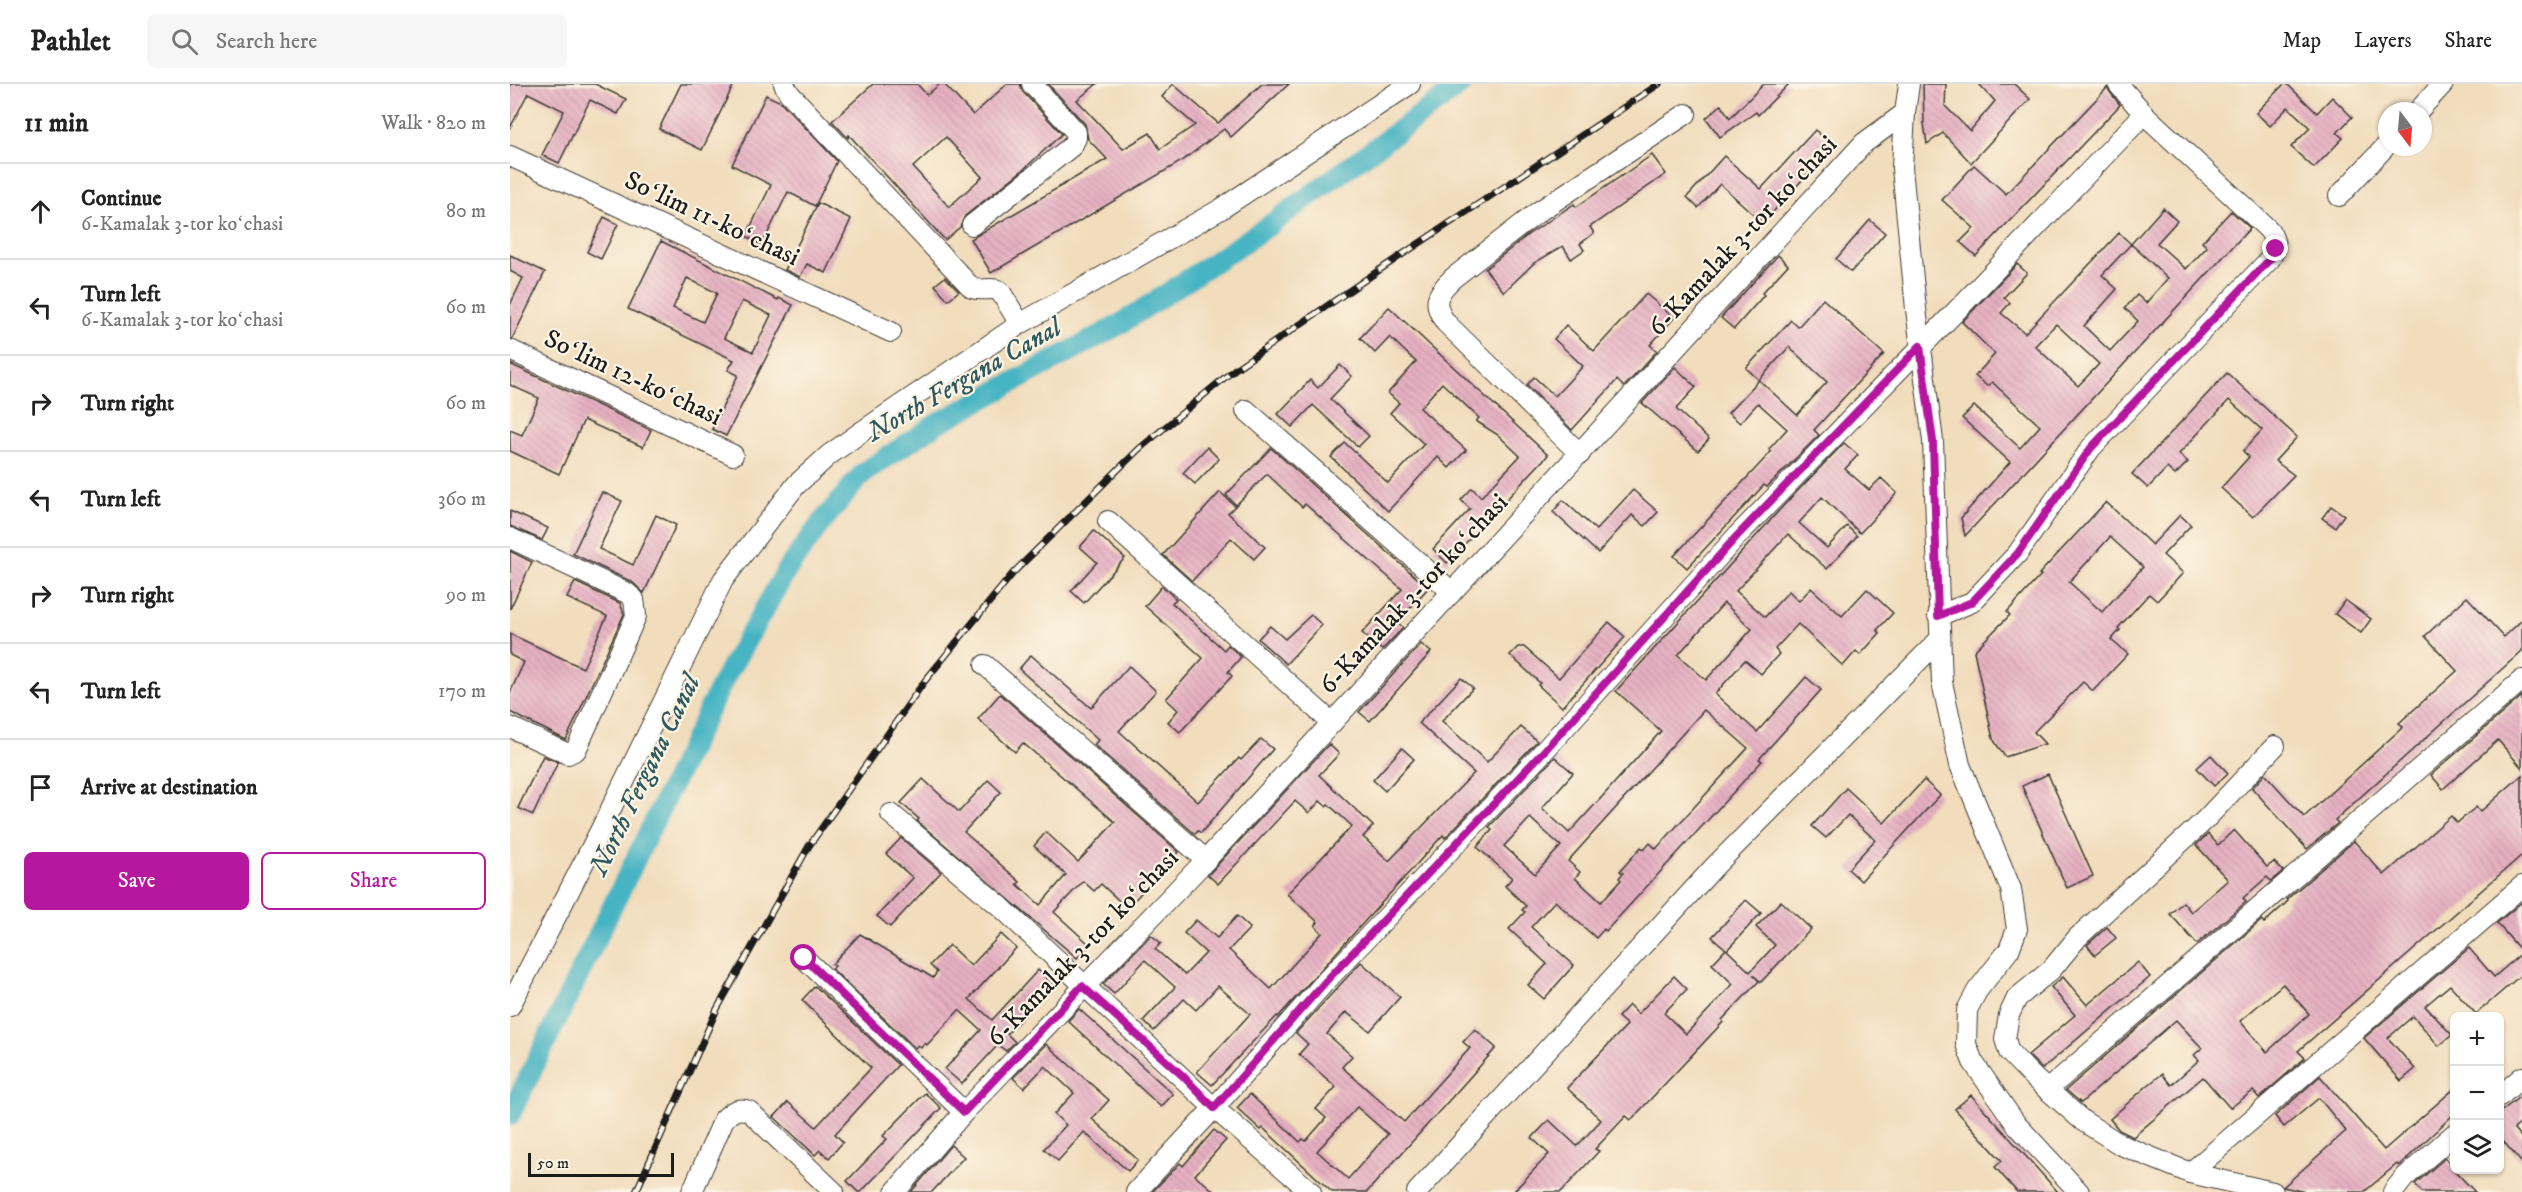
<!DOCTYPE html>
<meta charset="utf-8">
<style>
:root{--surface:#fff;--page:#f6f6f6;--text:#222;--muted:#767676;--line:#e0e0e0;--accent:#b5179e}
body{margin:0;font-family:"IM FELL DW Pica",serif;background:var(--page);color:var(--text)}
.controls{position:absolute;right:18px;bottom:18px;display:grid;overflow:hidden;border-radius:9px;box-shadow:0 2px 4px #0004}
.controls button{width:54px;height:54px;display:grid;place-items:center;padding:0;border:0;border-bottom:2px solid var(--line);background:var(--surface);color:var(--text);font:30px sans-serif}
.compass{position:absolute;left:1868px;top:18px;width:54px;height:54px;border-radius:50%;background:var(--surface);box-shadow:0 2px 4px #0004;rotate:164deg}
.scale{position:absolute;left:18px;bottom:15px;width:146px;box-sizing:border-box;padding-left:6px;border:3px solid #1c1c1c;border-top:0;font-size:16px;line-height:21px;white-space:nowrap;color:#1c1c1c;-webkit-text-stroke:4px #fcf5e5;paint-order:stroke}
.stop{position:absolute;width:18px;height:18px;margin:-14px;border:4px solid #b5179e;border-radius:50%;background:#fff}
.stop.end{background:#b5179e;border-color:#fff;box-shadow:0 2px 6px #0008}
.list{margin:0;padding:0;list-style:none}
h2{display:flex;justify-content:space-between;align-items:center;height:78px;margin:0;padding:0 24px;font-size:26px}
h2 small{font-size:20px;font-weight:400;color:var(--muted)}
.list li{display:grid;grid-template-columns:39px 1fr auto;gap:18px;align-items:center;box-sizing:border-box;height:96px;padding:0 24px;border-top:2px solid var(--line)}
.list b{display:block;font-size:22px;white-space:nowrap}
.list p{margin:0;font-size:20px;white-space:nowrap;color:var(--muted)}
.list em{font-size:20px;font-style:normal;color:var(--muted)}
.actions{display:flex;gap:12px;padding:18px 24px}
.actions a{flex:1;padding:14px 0;border:2px solid var(--accent);border-radius:9px;text-align:center;font-size:21px;color:var(--accent)}
.actions .main{background:var(--accent);color:#fff}
.icon{flex:none;width:33px;height:33px;fill:none;stroke:currentColor;stroke-width:2;stroke-linecap:round;stroke-linejoin:round}
.map{position:relative;flex:none;width:2012px;height:1108px;overflow:hidden}
header{display:flex;align-items:center;gap:36px;box-sizing:border-box;height:84px;padding:0 30px;background:var(--surface);border-bottom:2px solid var(--line)}
header strong{font-size:28px}
nav{display:flex;gap:33px;margin-inline-start:auto;font-size:21px}
.search{width:420px;height:54px;background:var(--page);display:flex;align-items:center;gap:15px;box-sizing:border-box;padding:0 21px;border-radius:9px;color:var(--muted);font-size:22px}
main{display:flex}
aside{flex:1;background:var(--surface)}
.map>svg:first-child{display:block}
</style>
<header>
<strong>Pathlet</strong>
<div class="search"><svg class="icon" aria-label="search" viewBox="0 0 24 24"><circle cx="10" cy="10" r="6"/><path d="M15 15l6 6"/></svg>Search here</div>
<nav><a>Map</a><a>Layers</a><a>Share</a></nav>
</header>
<main>
<aside>
<h2>11 min<small>Walk · 820 m</small></h2>
<ul class="list">
<li><svg class="icon" aria-label="ahead" viewBox="0 0 24 24"><path d="M12 20V5M6 11l6-6 6 6"/></svg><div><b>Continue</b><p>6-Kamalak 3-tor koʻchasi</p></div><em>80 m</em></li>
<li><svg class="icon" aria-label="left" viewBox="0 0 24 24"><path d="M17 20v-9H6M10 6l-5 5 5 5"/></svg><div><b>Turn left</b><p>6-Kamalak 3-tor koʻchasi</p></div><em>60 m</em></li>
<li><svg class="icon" aria-label="right" viewBox="0 0 24 24"><path d="M7 20v-9h11M14 6l5 5-5 5"/></svg><div><b>Turn right</b></div><em>60 m</em></li>
<li><svg class="icon" aria-label="left" viewBox="0 0 24 24"><path d="M17 20v-9H6M10 6l-5 5 5 5"/></svg><div><b>Turn left</b></div><em>360 m</em></li>
<li><svg class="icon" aria-label="right" viewBox="0 0 24 24"><path d="M7 20v-9h11M14 6l5 5-5 5"/></svg><div><b>Turn right</b></div><em>90 m</em></li>
<li><svg class="icon" aria-label="left" viewBox="0 0 24 24"><path d="M17 20v-9H6M10 6l-5 5 5 5"/></svg><div><b>Turn left</b></div><em>170 m</em></li>
<li><svg class="icon" aria-label="arrive" viewBox="0 0 24 24"><path d="M6 21V4h12l-3 4 3 4H6"/></svg><div><b>Arrive at destination</b></div></li>
</ul>
<div class="actions"><a class="main">Save</a><a>Share</a></div>
</aside>
<div class="map">
<svg width="2012" height="1108" viewBox="0 0 2012 1108">
<defs>
<pattern id="building-back-hatch" width="6" height="6" patternUnits="userSpaceOnUse" patternTransform="scale(1.5)"><rect width="6" height="6" fill="#e6b0c2"/><path d="M-1 5l2 2M0 0l6 6M5-1l2 2" fill="none" stroke="#c597a6"/></pattern>
</defs>
<rect width="100%" height="100%" fill="#fcf5e5"/>
<filter id="ink" filterUnits="userSpaceOnUse"><feTurbulence type="fractalNoise" baseFrequency=".0167" numOctaves="2"/><feDisplacementMap in="SourceGraphic" scale="12" xChannelSelector="R" yChannelSelector="G"/><feConvolveMatrix kernelMatrix="1 2 1 2 8 2 1 2 1" color-interpolation-filters="sRGB"/></filter>
<filter id="wash" filterUnits="userSpaceOnUse"><feTurbulence type="fractalNoise" baseFrequency=".008" numOctaves="4" result="noise"/><feDisplacementMap in="SourceGraphic" scale="24" xChannelSelector="R" yChannelSelector="G"/><feGaussianBlur stdDeviation="1.35" result="paint"/><feColorMatrix in="noise" values="0 0 0 0 0 0 0 0 0 0 0 0 0 0 0 0 0 1.4 0 .05"/><feComposite in="paint" operator="in"/></filter>
<g filter="url(#wash)">
<rect width="100%" height="100%" fill="#f1dcbb"/>
<g fill="none" stroke-linecap="round" stroke-linejoin="round">
<polyline stroke="#47b4c3" stroke-width="21" points="0,1031 214,595 278,484 312,438 353,389 428,339 609,241 757,143 952,0"/>
</g>
<g id="blocks">
<g fill="url(#building-back-hatch)" fill-rule="evenodd">
<polygon points="0,0 85,0 116,15 108,30 80,16 49,79 32,71 54,27 18,9 0,44"/>
<polygon points="171,0 224,0 192,66 149,45"/>
<path d="M 363,0 L 407,0 L 417,11 L 430,0 L 434,0 L 463,31 L 497,0 L 510,0 L 513,8 L 552,50 L 514,85 L 455,132 L 450,143 L 435,156 L 339,51 L 338,54 L 322,37 ZM 436,53 L 472,93 L 439,123 L 403,83 Z"/>
<polygon points="538,0 587,0 567,16 613,65 640,49 650,65 685,41 652,13 663,0 708,39 752,0 779,0 721,53 714,45 672,77 481,189 461,155 597,75 578,55 575,40"/>
<polygon points="1254,0 1279,0 1248,31 1246,28 1210,53 1196,34 1211,21 1220,34"/>
<polygon points="1413,0 1436,0 1435,22 1460,47 1485,17 1469,0 1504,0 1520,15 1461,79 1433,49 1417,60 1414,39"/>
<polygon points="1774,0 1777,0 1807,29 1822,13 1842,33 1827,49 1833,54 1804,84 1781,63 1800,44 1778,23 1760,42 1746,29"/>
<polygon points="1597,4 1610,21 1466,172 1450,158 1464,144 1432,116 1464,81 1496,110"/>
<polygon points="256,11 271,18 327,77 305,122 278,108 252,161 236,152 261,101 222,81"/>
<polygon points="1305,46 1323,62 1253,139 1210,100 1188,124 1177,113 1214,72 1251,105"/>
<polygon points="1142,71 1156,90 1080,143 1084,149 1070,160 1074,166 1061,175 1053,162 1024,179 994,208 975,185 1019,150 1064,120 1066,123"/>
<polygon points="308,119 341,135 316,189 297,180 290,193 275,186"/>
<path d="M 1653,124 L 1667,137 L 1647,159 L 1676,185 L 1697,163 L 1692,158 L 1721,127 L 1740,144 L 1455,452 L 1451,434 L 1500,378 L 1452,334 L 1464,322 L 1510,364 L 1530,342 L 1482,298 L 1477,302 L 1465,292 L 1485,270 L 1452,238 L 1507,180 L 1517,189 L 1494,213 L 1500,219 L 1491,229 L 1515,249 L 1609,149 L 1621,160 ZM 1621,160 L 1658,194 L 1636,219 L 1627,211 L 1615,224 L 1628,237 L 1600,267 L 1574,242 L 1607,205 L 1592,191 ZM 1546,240 L 1589,280 L 1568,302 L 1525,262 Z"/>
<polygon points="94,133 108,140 91,175 77,168"/>
<polygon points="1360,136 1375,149 1341,188 1326,175"/>
<path d="M 151,157 L 268,216 L 269,214 L 283,221 L 216,352 L 202,345 L 228,291 L 218,286 L 224,276 L 118,225 ZM 177,194 L 207,209 L 193,238 L 163,224 ZM 232,217 L 261,231 L 243,268 L 214,254 Z"/>
<polygon points="0,171 35,188 2,255 0,254 0,221 13,194 0,187"/>
<polygon points="1268,171 1278,181 1252,209 1254,211 1224,245 1211,234"/>
<polygon points="435,193 449,207 438,216 425,201"/>
<polygon points="1136,210 1164,234 1140,261 1147,267 1114,303 1107,296 1062,346 1017,301 1024,293 1045,312 1073,282 1044,255 1056,241 1084,267"/>
<path d="M 1313,215 L 1374,270 L 1304,346 L 1309,351 L 1257,403 L 1254,401 L 1177,484 L 1164,472 L 1261,368 L 1259,365 L 1277,345 L 1248,319 L 1230,339 L 1218,329 L 1249,296 L 1236,284 L 1281,236 L 1288,243 ZM 1279,263 L 1317,298 L 1287,331 L 1249,296 Z"/>
<polygon points="879,223 1038,371 937,479 923,465 960,425 951,416 962,404 971,413 1010,372 988,351 966,337 969,334 932,299 910,324 956,366 939,384 928,373 878,427 821,373 835,359 878,399 914,360 880,329 889,319 878,309 906,278 880,253 865,269 850,254"/>
<polygon points="0,280 141,346 133,363 74,336 49,390 0,367 0,346 12,351 29,314 0,301"/>
<polygon points="830,281 842,292 820,315 859,352 848,363 803,321 782,343 768,330 800,296 808,304"/>
<polygon points="1165,283 1186,303 1166,325 1199,355 1188,367 1132,319"/>
<polygon points="1717,289 1787,353 1765,377 1784,391 1743,433 1711,404 1739,373 1733,367 1752,346 1719,316 1669,370 1678,378 1665,391 1657,384 1638,404 1622,390"/>
<path d="M 1334,359 L 1348,371 L 1335,385 L 1359,406 L 1371,394 L 1387,409 L 1350,449 L 1312,413 L 1289,439 L 1317,464 L 1337,442 L 1347,452 L 1317,485 L 1278,450 L 1226,507 L 1255,533 L 1279,507 L 1289,517 L 1301,504 L 1332,532 L 1357,505 L 1383,529 L 1367,546 L 1370,549 L 1350,571 L 1346,567 L 1333,582 L 1288,540 L 1265,565 L 1269,570 L 1251,590 L 1235,576 L 1205,610 L 1247,648 L 1296,593 L 1311,606 L 1249,675 L 1252,677 L 1096,847 L 1094,845 L 1086,854 L 1045,817 L 1021,843 L 1064,881 L 1034,915 L 1018,901 L 1037,880 L 999,845 L 1015,828 L 1012,826 L 1016,822 L 995,802 L 1002,794 L 967,763 L 982,746 L 979,743 L 1045,673 L 1063,689 L 1032,724 L 1059,749 L 1091,714 L 1151,647 L 1106,607 L 1275,420 ZM 1214,519 L 1242,545 L 1196,596 L 1168,571 ZM 1194,626 L 1238,664 L 1146,765 L 1140,759 L 1134,766 L 1131,763 L 1110,787 L 1113,789 L 1109,794 L 1111,796 L 1091,818 L 1065,794 L 1070,788 L 1058,777 ZM 1020,734 L 1051,762 L 1025,790 L 994,762 Z"/>
<polygon points="697,363 709,375 685,400 673,389"/>
<polygon points="761,364 918,504 887,539 893,544 872,566 852,549 892,505 795,420 792,423 757,390 726,421 716,411"/>
<polygon points="1123,406 1148,428 1135,442 1122,431 1088,469 1043,428 1053,416 1086,446"/>
<polygon points="92,408 112,417 89,465 123,481 146,431 166,441 134,509 122,498 63,470"/>
<polygon points="710,408 725,422 718,429 755,463 744,475 721,454 682,497 653,471"/>
<path d="M 1596,418 L 1642,461 L 1670,431 L 1681,441 L 1653,471 L 1673,489 L 1647,517 L 1639,510 L 1608,544 L 1610,546 L 1601,556 L 1618,570 L 1583,607 L 1573,598 L 1524,648 L 1535,660 L 1495,673 L 1483,655 L 1464,567 L 1500,531 L 1497,528 L 1531,491 L 1529,490 ZM 1600,453 L 1633,483 L 1592,528 L 1559,498 Z"/>
<polygon points="1821,422 1834,431 1825,443 1812,434"/>
<polygon points="0,427 38,444 32,456 0,442"/>
<polygon points="584,447 615,474 574,519 561,507 587,478 570,463"/>
<polygon points="0,467 22,478 0,525"/>
<polygon points="65,498 110,519 114,530 56,656 0,628 0,609 14,578 0,571 0,550 73,584 97,532 57,514"/>
<polygon points="652,502 666,515 662,519 714,566 718,561 731,573 718,588 722,592 670,648 658,638 668,626 656,615 693,574 635,522"/>
<polygon points="1957,513 1994,553 2012,536 2012,567 1825,736 1828,739 1797,765 1742,704 1755,690 1794,733 1893,643 1889,639 1947,587 1915,552"/>
<polygon points="1835,516 1861,535 1851,549 1825,530"/>
<polygon points="801,531 812,541 776,580 748,555 760,542 775,555"/>
<polygon points="1099,538 1115,553 1052,623 1028,601 1030,599 1000,571 1008,563 1014,563 1049,594"/>
<polygon points="911,560 921,568 860,637 849,628"/>
<polygon points="521,571 581,624 619,582 646,607 609,647 688,718 729,674 731,676 751,655 763,665 691,749 688,747 685,750 584,661 588,656 509,585"/>
<polygon points="951,594 963,604 932,637 977,678 1011,643 1027,657 935,754 933,751 768,933 767,932 702,1001 687,988 740,930 708,902 686,926 674,915 644,947 633,937 665,903 635,876 604,910 593,900 641,851 651,859 645,865 675,891 696,869 674,849 686,836 707,854 727,832 740,844 719,866 761,905 812,849 805,842 808,838 777,810 842,742 818,720 816,722 810,717 799,729 785,717 708,800 698,791 819,660 829,670 809,691 863,742 853,753 879,777 964,689 909,639"/>
<polygon points="490,610 669,768 617,824 591,800 584,807 573,797 544,828 580,861 567,874 407,737 409,735 391,719 413,695 449,728 478,696 491,708 454,748 510,798 507,800 530,821 556,791 524,762 536,748 568,778 605,738 513,659 505,668 468,635"/>
<polygon points="2012,612 2012,684 1988,656 1933,705 1921,691"/>
<polygon points="892,664 904,675 875,707 863,696"/>
<polygon points="1701,671 1718,689 1704,702 1687,684"/>
<polygon points="33,672 48,678 23,731 8,724"/>
<polygon points="1538,690 1583,792 1557,804 1512,702"/>
<path d="M 2012,691 L 2012,771 L 1788,967 L 1795,974 L 1749,1014 L 1743,1007 L 1720,1024 L 1693,993 L 1623,1053 L 1609,1046 L 1600,1035 L 1637,1002 L 1652,990 L 1661,1001 L 1689,976 L 1684,971 L 1692,964 L 1666,936 L 1571,1019 L 1556,1006 L 1752,836 L 1754,839 L 1778,817 L 1777,815 L 1844,757 L 1874,791 L 1941,732 L 1947,739 L 1966,723 L 1970,728 ZM 1773,900 L 1799,930 L 1757,968 L 1730,937 Z"/>
<polygon points="1414,696 1430,711 1351,797 1338,785 1365,756 1338,731 1316,754 1302,742 1336,704 1374,739"/>
<polygon points="1724,746 1757,783 1764,778 1773,787 1761,797 1757,793 1733,814 1736,818 1687,860 1660,830 1673,818 1681,828 1718,796 1686,761 1698,750 1708,761"/>
<polygon points="391,754 431,788 380,843 367,832 403,794 376,770"/>
<polygon points="1236,816 1251,829 1217,866 1240,888 1265,861 1246,843 1271,817 1301,845 1251,898 1243,891 1249,897 1212,936 1213,938 1121,1036 1116,1032 1085,1065 1089,1067 1051,1108 1003,1108 1039,1070 1022,1054 1039,1036 1067,1062 1091,1036 1057,1004 1117,941 1108,933 1119,921 1128,930 1164,892 1177,905 1154,929 1176,950 1223,900 1202,880 1216,865 1202,853"/>
<polygon points="2012,818 2012,868 1987,839"/>
<polygon points="1597,843 1606,854 1585,871 1577,861"/>
<polygon points="350,850 423,894 427,888 420,881 439,861 461,882 491,850 506,864 459,915 482,936 528,886 543,900 497,950 505,958 496,967 488,961 452,1000 435,985 471,946 449,926 417,961 415,959 411,964 408,961 405,964 322,885 325,882 322,880"/>
<polygon points="1959,864 1984,893 2012,869 2012,890 1966,930 1940,901 1915,922 1942,951 1929,962 1903,932 1878,954 1905,985 1891,997 1854,954"/>
<path d="M 851,878 L 890,913 L 860,947 L 836,928 L 817,950 L 842,972 L 832,983 L 894,1038 L 960,964 L 953,958 L 965,945 L 986,964 L 857,1108 L 822,1108 L 753,1044 L 751,1046 L 727,1024 L 740,1010 L 790,1058 L 793,1055 L 796,1057 L 816,1034 L 806,1025 L 826,1003 L 789,970 L 798,960 L 786,949 ZM 847,1023 L 878,1050 L 838,1095 L 807,1067 Z"/>
<polygon points="1628,878 1640,893 1532,985 1518,971 1565,931 1541,903 1553,893 1577,921"/>
<polygon points="305,902 388,981 325,1050 333,1058 319,1074 310,1066 305,1071 264,1033 278,1018 306,1043 361,984 292,916"/>
<polygon points="569,925 663,1010 651,1023 558,937"/>
<polygon points="536,960 599,1016 582,1035 628,1076 618,1087 574,1048 548,1077 534,1065 556,1041 544,1030 564,1009 535,982 514,1004 503,994"/>
<polygon points="1810,992 1874,1066 1944,1005 1944,1030 1889,1082 1887,1080 1854,1108 1796,1108 1773,1103 1836,1047 1809,1014 1774,1043 1765,1032"/>
<polygon points="415,1009 431,1024 351,1108 348,1108 337,1097 377,1055 373,1052"/>
<polygon points="1461,1011 1548,1108 1507,1108 1485,1083 1492,1077 1445,1025"/>
<polygon points="2012,1011 2012,1038 2004,1045 2012,1054 2012,1079 1992,1056 1989,1058 1989,1029"/>
<polygon points="704,1046 716,1056 685,1091 705,1108 642,1108 670,1079 673,1082"/>
<polygon points="441,1061 454,1073 422,1108 401,1108"/>
<polygon points="1935,1074 1944,1086 1965,1108 1912,1108 1905,1100"/>
</g>
</g>
</g>
<g filter="url(#ink)">
<use href="#blocks" fill-opacity="0" stroke="#3c3934" stroke-width="1.5"/>
<g fill="none" stroke-linecap="round" stroke-linejoin="round">
<defs>
<g id="street">
<path d="M 274,0 L 279,9 L 462,204 C 472,208 481,202 490,207 L 510,240"/>
<polyline points="1399,0 1395,29 1392,84 1406,225 1423,357 1432,598 1450,681 1501,805 1507,845 1499,866 1467,907 1457,926 1456,960 1463,978 1506,1040 1569,1108"/>
<polyline points="1908,27 1933,0"/>
<polyline points="0,72 381,248"/>
<polyline points="1829,112 1877,61"/>
<polyline points="462,141 562,62 566,54 566,48 522,0"/>
<polyline points="0,266 223,371"/>
<polyline points="736,326 942,508"/>
<path d="M 1070,370 L 936,239 C 921,219 927,209 943,194 L 1028,128 L 1176,30"/>
<polyline points="598,437 822,639"/>
<polyline points="0,454 117,509 124,515 126,532 66,666 58,670 0,643"/>
<path d="M 1428,532 L 1462,518 L 1508,469 L 1581,364 L 1760,175 C 1767,163 1766,158 1759,146 L 1634,30 L 1608,0"/>
<polyline points="475,581 696,776"/>
<polyline points="381,730 491,823 704,1024 801,1108"/>
<polyline points="294,874 454,1028"/>
<polyline points="0,922 91,745 213,496 286,401 319,371 354,346 510,240 711,125 900,0"/>
<polyline points="1538,1005 2012,596"/>
<polyline points="1990,1012 2012,993"/>
<polyline points="1680,1089 2012,802"/>
<path d="M 182,1108 L 214,1035 C 222,1027 228,1023 239,1027 L 324,1108"/>
<polyline points="385,1108 454,1028 696,776 1354,59 1395,29"/>
<polyline points="626,1108 704,1024 816,897 1034,667 1227,452 1451,222 1634,30"/>
<polyline points="907,1108 1205,782 1429,556"/>
<polyline points="1763,1108 1680,1089 1611,1061 1573,1037 1524,994 1499,968 1495,955 1499,931 1507,914 1541,886 1568,853 1694,737 1765,662"/>
<polyline points="1883,1108 1894,1094 1944,1050"/>
</g>
</defs>
<use href="#street" stroke="#3c3934" stroke-width="22"/>
<use href="#street" stroke="#fff" stroke-width="20"/>
<defs>
<polyline id="rail" points="126,1108 207,925 299,762 414,598 504,488 629,365 725,285 887,174 1149,0"/>
</defs>
<use href="#rail" stroke="#1c1c1c" stroke-width="7"/>
<use href="#rail" stroke="#fcf5e5" stroke-width="4.5" stroke-dasharray="14" stroke-linecap="butt"/>
</g>
</g>
<g fill="none" stroke-linecap="round" stroke-linejoin="round" filter="url(#ink)">
<polyline stroke="#b5179e" stroke-width="8" points="294,874 454,1028 572,902 673,992 704,1024 816,897 1034,667 1227,452 1410,262 1423,357 1428,532 1462,518 1508,469 1581,364 1760,175 1766,165"/>
</g>
<g text-anchor="middle" dominant-baseline="central" stroke-width="4.5" stroke-linejoin="round" paint-order="stroke">
<g font-size="26" fill="#1c1c1c" stroke="#fcf5e5">
<text transform="translate(202 135) rotate(25)">Soʻlim 11-koʻchasi</text>
<text transform="translate(1233 152) rotate(-47)">6-Kamalak 3-tor koʻchasi</text>
<text transform="translate(123 294) rotate(25)">Soʻlim 12-koʻchasi</text>
<text transform="translate(904 510) rotate(-47)">6-Kamalak 3-tor koʻchasi</text>
<text transform="translate(573 864) rotate(-46)">6-Kamalak 3-tor koʻchasi</text>
</g>
<g font-size="27" font-style="italic" fill="#2d595f" stroke="#fcf5e5">
<text transform="translate(454 296) rotate(-30)">North Fergana Canal</text>
<text transform="translate(135 691) rotate(-64)">North Fergana Canal</text>
</g>
</g>
</svg>
<div class="controls">
<button>+</button>
<button>−</button>
<button><svg class="icon" aria-label="layers" viewBox="0 0 24 24"><path d="M12 4l9 5-9 5-9-5zM3 14l9 5 9-5"/></svg></button>
</div>
<svg class="compass" viewBox="-18 -18 36 36"><path d="M0-13l5 13h-10z" fill="#e53935"/><path d="M0 13l5-13h-10z" fill="#767676"/></svg>
<div class="scale">50 m</div>
<div class="stop" style="left:294px;top:874px"></div>
<div class="stop end" style="left:1766px;top:165px"></div>
</div>
</main>
